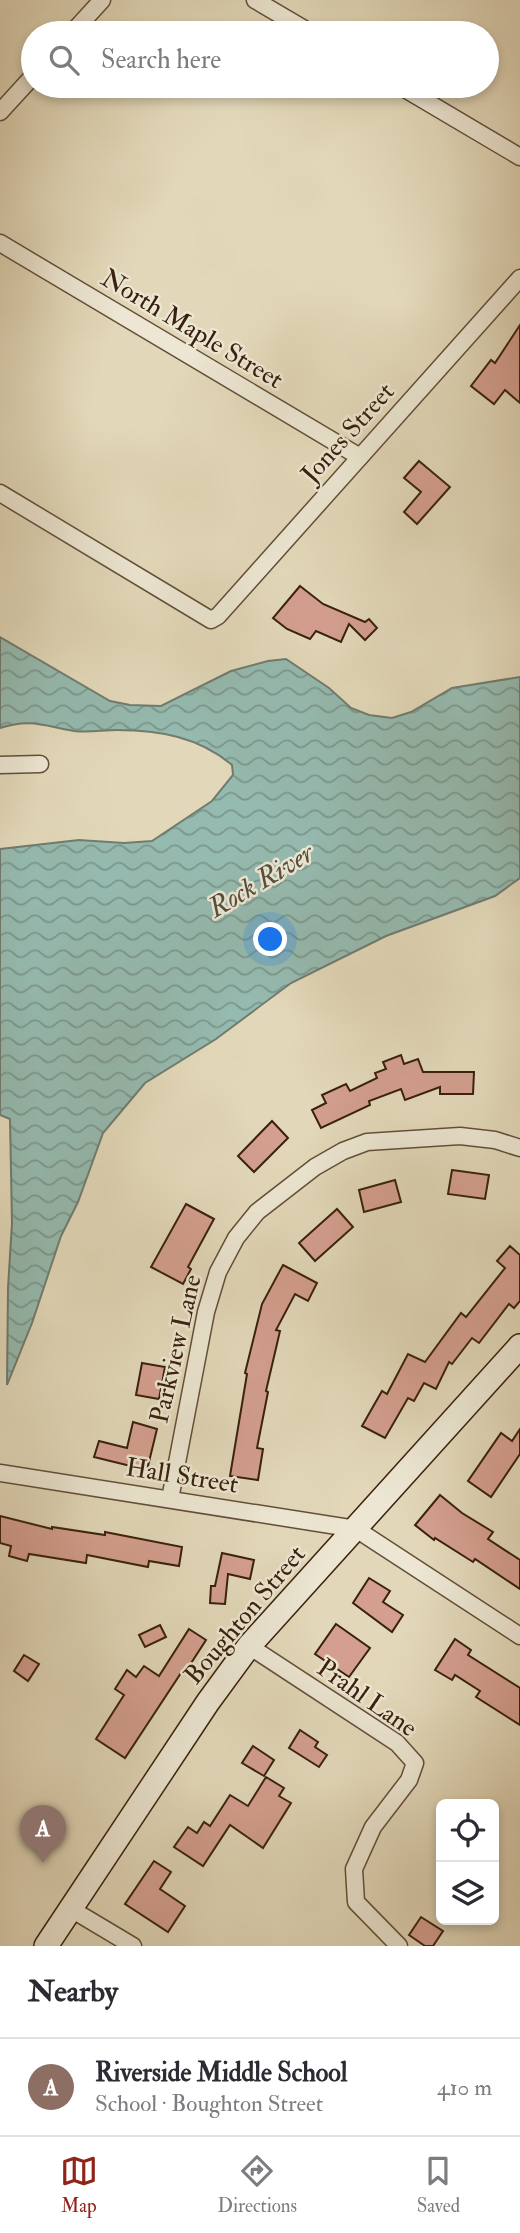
<!DOCTYPE html>
<meta charset="utf-8">
<style>
:root{--surface:#fff;--page:#f2f2f3;--text:#2b2b33;--muted:#7c7c81;--line:#e1e1e2;--accent:#8f2418}
body{margin:0;font-family:"IM FELL Double Pica",serif;background:var(--page);color:var(--text)}
.controls{position:absolute;right:21px;bottom:21px;display:grid;overflow:hidden;border-radius:10px;box-shadow:0 4px 10px #0003}
.controls button{width:63px;height:63px;display:grid;place-items:center;padding:0;border:0;border-bottom:2px solid var(--line);background:var(--surface);color:var(--text);font:35px sans-serif}
.you{position:absolute;left:271px;top:940px;width:24px;height:24px;margin:-18px;border:5px solid #fff;border-radius:50%;background:#1a73e8;box-shadow:0 0 0 10px #1a73e833}
.badge{display:grid;place-items:center;width:46px;height:46px;border-radius:50%;background:var(--accent);color:#fff;font-size:23px;font-weight:700}
.pin{position:absolute;translate:-50% -58px;filter:drop-shadow(0 2px 4px #0008)}
.pin::after{content:'';position:absolute;top:37px;width:24px;height:21px;background:inherit;clip-path:polygon(0 0,100% 0,50% 100%)}
.list{margin:0;padding:0;list-style:none}
h2{display:flex;justify-content:space-between;align-items:center;height:91px;margin:0;padding:0 28px;font-size:30px}
h2 small{font-size:23px;font-weight:400;color:var(--muted)}
.list li{display:grid;grid-template-columns:46px 1fr auto;gap:21px;align-items:center;box-sizing:border-box;height:98px;padding:0 28px;border-top:2px solid var(--line)}
.list b{display:block;font-size:26px;white-space:nowrap}
.list p{margin:0;font-size:23px;white-space:nowrap;color:var(--muted)}
.list em{font-size:23px;font-style:normal;color:var(--muted)}
.icon{flex:none;width:38px;height:38px;fill:none;stroke:currentColor;stroke-width:2;stroke-linecap:round;stroke-linejoin:round}
.map{position:relative;flex:none;width:520px;height:1946px;overflow:hidden}
.search{position:absolute;background:var(--surface);box-shadow:0 4px 10px #0003;left:21px;right:21px;top:21px;height:77px;display:flex;align-items:center;gap:18px;box-sizing:border-box;padding:0 24px;border-radius:38px;color:var(--muted);font-size:26px}
.sheet{height:189px;background:var(--surface)}
nav{display:flex;justify-content:space-around;align-items:center;box-sizing:border-box;height:98px;border-top:2px solid var(--line);background:var(--surface);font-size:19px;color:var(--muted)}
nav a{display:grid;justify-items:center;gap:4px}
nav .on{color:var(--accent)}
.map>svg:first-child{display:block}
</style>
<div class="map">
<svg width="520" height="1946" viewBox="0 0 520 1946">
<defs>
<pattern id="water-waves" width="16" height="10" patternUnits="userSpaceOnUse" patternTransform="scale(1.75)"><rect width="16" height="10" fill="#95baaf"/><path d="M0 5q4-4 8 0t8 0" fill="none" stroke="#7b978d"/></pattern>
</defs>
<rect width="100%" height="100%" fill="#e2d8b9"/>
<filter id="stains"><feTurbulence type="fractalNoise" baseFrequency=".00286" numOctaves="4"/><feColorMatrix values="0 0 0 0 .2 0 0 0 0 .09 0 0 0 0 .02 0 0 0 .5 -.17"/></filter>
<radialGradient id="worn" r=".72"><stop offset=".6" stop-color="#630" stop-opacity="0"/><stop offset="1" stop-color="#630" stop-opacity=".3"/></radialGradient>
<path fill="url(#water-waves)" stroke="#707c6f" stroke-width="2" d="M 0,637 L 110,701 L 130,705 L 161,706 L 231,671 L 268,661 L 286,659 L 329,688 L 351,708 L 369,715 L 392,718 L 411,712 L 452,688 L 520,677 L 520,878 L 495,896 L 386,936 L 291,983 L 216,1039 L 145,1083 L 103,1133 L 78,1202 L 61,1236 L 32,1323 L 7,1385 L 8,1288 L 12,1223 L 10,1119 L 0,1115 L 0,849 L 79,840 L 124,843 L 152,841 L 212,801 L 233,775 L 232,765 C 199,737 159,730 117,730 C 103,730 88,733 74,731 C 44,726 31,718 0,728 Z"/>
<g fill="#d49f8f" stroke="#39200e" stroke-width="2">
<polygon points="520,325 520,403 505,390 494,404 471,386 491,360 495,363"/>
<polygon points="419,461 450,487 417,524 404,512 421,492 404,478"/>
<polygon points="300,586 323,604 365,622 369,619 377,628 365,640 349,624 341,642 316,631 310,639 287,629 273,618"/>
<polygon points="401,1055 404,1064 418,1059 423,1072 474,1072 473,1094 440,1094 440,1087 405,1100 401,1089 369,1101 370,1105 321,1128 312,1110 326,1103 322,1095 346,1084 350,1091 377,1078 375,1073 386,1069 383,1062"/>
<polygon points="272,1121 288,1138 254,1172 238,1156"/>
<polygon points="452,1170 489,1175 485,1199 448,1194"/>
<polygon points="395,1180 401,1202 364,1212 359,1190"/>
<polygon points="186,1204 214,1219 188,1267 191,1269 183,1284 151,1267"/>
<polygon points="337,1209 353,1227 315,1261 299,1243"/>
<polygon points="510,1246 520,1255 520,1301 514,1308 509,1304 479,1343 472,1338 452,1364 449,1362 436,1389 424,1383 414,1401 408,1398 385,1438 362,1426 382,1391 387,1394 408,1354 425,1362 461,1313 466,1317 505,1268 497,1261"/>
<polygon points="283,1265 317,1283 308,1301 295,1294 276,1330 280,1331 266,1391 268,1392 257,1448 263,1449 258,1480 230,1476 247,1374 245,1373 262,1304"/>
<polygon points="142,1363 165,1367 159,1399 136,1395"/>
<polygon points="133,1422 157,1429 147,1470 94,1457 99,1441 127,1448"/>
<polygon points="520,1429 520,1454 491,1497 468,1481 501,1433 512,1441"/>
<polygon points="440,1495 462,1513 493,1532 488,1539 520,1560 520,1589 475,1559 473,1562 435,1538 434,1540 415,1525"/>
<polygon points="0,1516 52,1529 52,1527 105,1535 105,1532 182,1547 179,1566 149,1561 148,1567 87,1555 86,1563 29,1554 27,1561 9,1556 11,1546 0,1543"/>
<polygon points="222,1553 254,1560 250,1579 228,1574 225,1604 210,1603 211,1586 215,1586"/>
<polygon points="369,1578 390,1591 383,1602 403,1615 392,1632 353,1603"/>
<polygon points="336,1624 370,1648 349,1677 315,1654"/>
<polygon points="160,1625 166,1637 145,1647 139,1635"/>
<polygon points="189,1629 206,1640 184,1674 181,1673 125,1758 96,1739 124,1695 115,1689 127,1670 136,1677 144,1666 159,1676"/>
<polygon points="455,1639 471,1650 468,1655 520,1688 520,1725 476,1697 480,1691 455,1675 452,1680 435,1670"/>
<polygon points="24,1655 39,1664 28,1681 14,1671"/>
<polygon points="300,1730 318,1742 315,1747 327,1755 319,1767 289,1748"/>
<polygon points="253,1746 274,1760 264,1776 242,1763"/>
<polygon points="266,1777 284,1788 279,1796 291,1803 263,1848 230,1825 203,1866 174,1847 188,1827 197,1833 204,1822 210,1826 230,1795 248,1806"/>
<polygon points="154,1861 171,1872 160,1889 185,1906 168,1932 125,1904"/>
<polygon points="421,1917 443,1931 433,1946 425,1946 409,1935"/>
</g>
<g fill="none" stroke-linecap="round" stroke-linejoin="round">
<defs>
<g id="street">
<polyline points="255,0 311,33"/>
<polyline points="72,33 102,0"/>
<polyline points="400,86 520,157"/>
<polyline points="0,112 33,76"/>
<polyline points="0,243 360,457"/>
<polyline points="0,493 211,620 218,616 520,278"/>
<polyline points="0,765 40,764"/>
<polyline points="0,1473 356,1529 520,1636"/>
<polyline points="170,1499 206,1312 218,1272 236,1238 257,1212 315,1167 343,1151 367,1142 460,1136 495,1140 520,1148"/>
<polyline points="249,1646 397,1743 415,1763 409,1780 373,1827 354,1869 356,1902 399,1946"/>
<polyline points="71,1909 133,1946"/>
</g>
<polyline id="secondary" points="46,1946 208,1702 249,1646 520,1346"/>
</defs>
<use href="#street" stroke="#634e39" stroke-width="19"/>
<use href="#secondary" stroke="#39200e" stroke-width="26"/>
<use href="#street" stroke="#ece6d2" stroke-width="16"/>
<use href="#secondary" stroke="#ece6d2" stroke-width="23"/>
</g>
<g text-anchor="middle" dominant-baseline="central" stroke-width="5" stroke-linejoin="round" paint-order="stroke">
<g font-size="26" fill="#39200e" stroke="#ece6d2">
<text transform="translate(192 329) rotate(31)">North Maple Street</text>
<text transform="translate(348 433) rotate(-48)">Jones Street</text>
<text transform="translate(176 1349) rotate(-77)">Parkview Lane</text>
<text transform="translate(182 1476) rotate(9)">Hall Street</text>
<text transform="translate(245 1615) rotate(-50)">Boughton Street</text>
<text transform="translate(367 1698) rotate(35)">Prahl Lane</text>
</g>
<g font-size="28" font-style="italic" fill="#554e3e" stroke="#ece6d2">
<text transform="translate(261 881) rotate(-31)">Rock River</text>
</g>
</g>
<rect width="100%" height="100%" filter="url(#stains)"/>
<rect width="100%" height="100%" fill="url(#worn)"/>
</svg>
<div class="controls">
<button><svg class="icon" aria-label="locate" viewBox="0 0 24 24"><circle cx="12" cy="12" r="6"/><path d="M12 2v4M12 18v4M2 12h4M18 12h4"/></svg></button>
<button><svg class="icon" aria-label="layers" viewBox="0 0 24 24"><path d="M12 4l9 5-9 5-9-5zM3 14l9 5 9-5"/></svg></button>
</div>
<div class="you"></div>
<div class="pin badge" style="left:43px;top:1863px;background:#8d6e63">A</div>
<div class="search"><svg class="icon" aria-label="search" viewBox="0 0 24 24"><circle cx="10" cy="10" r="6"/><path d="M15 15l6 6"/></svg>Search here</div>
</div>
<section class="sheet">
<h2>Nearby<small></small></h2>
<ul class="list">
<li><span class="badge" style="background:#8d6e63">A</span><div><b>Riverside Middle School</b><p>School · Boughton Street</p></div><em>410 m</em></li>
</ul>
</section>
<nav>
<a class="on"><svg class="icon" aria-label="map" viewBox="0 0 24 24"><path d="M3 6l6-2 6 2 6-2v14l-6 2-6-2-6 2zM9 4v14M15 6v14"/></svg>Map</a>
<a><svg class="icon" aria-label="directions" viewBox="0 0 24 24"><path d="M12 3l9 9-9 9-9-9zM9 14v-3h6M13 9l2 2-2 2"/></svg>Directions</a>
<a><svg class="icon" aria-label="saved" viewBox="0 0 24 24"><path d="M7 4h10v16l-5-4-5 4z"/></svg>Saved</a>
</nav>
